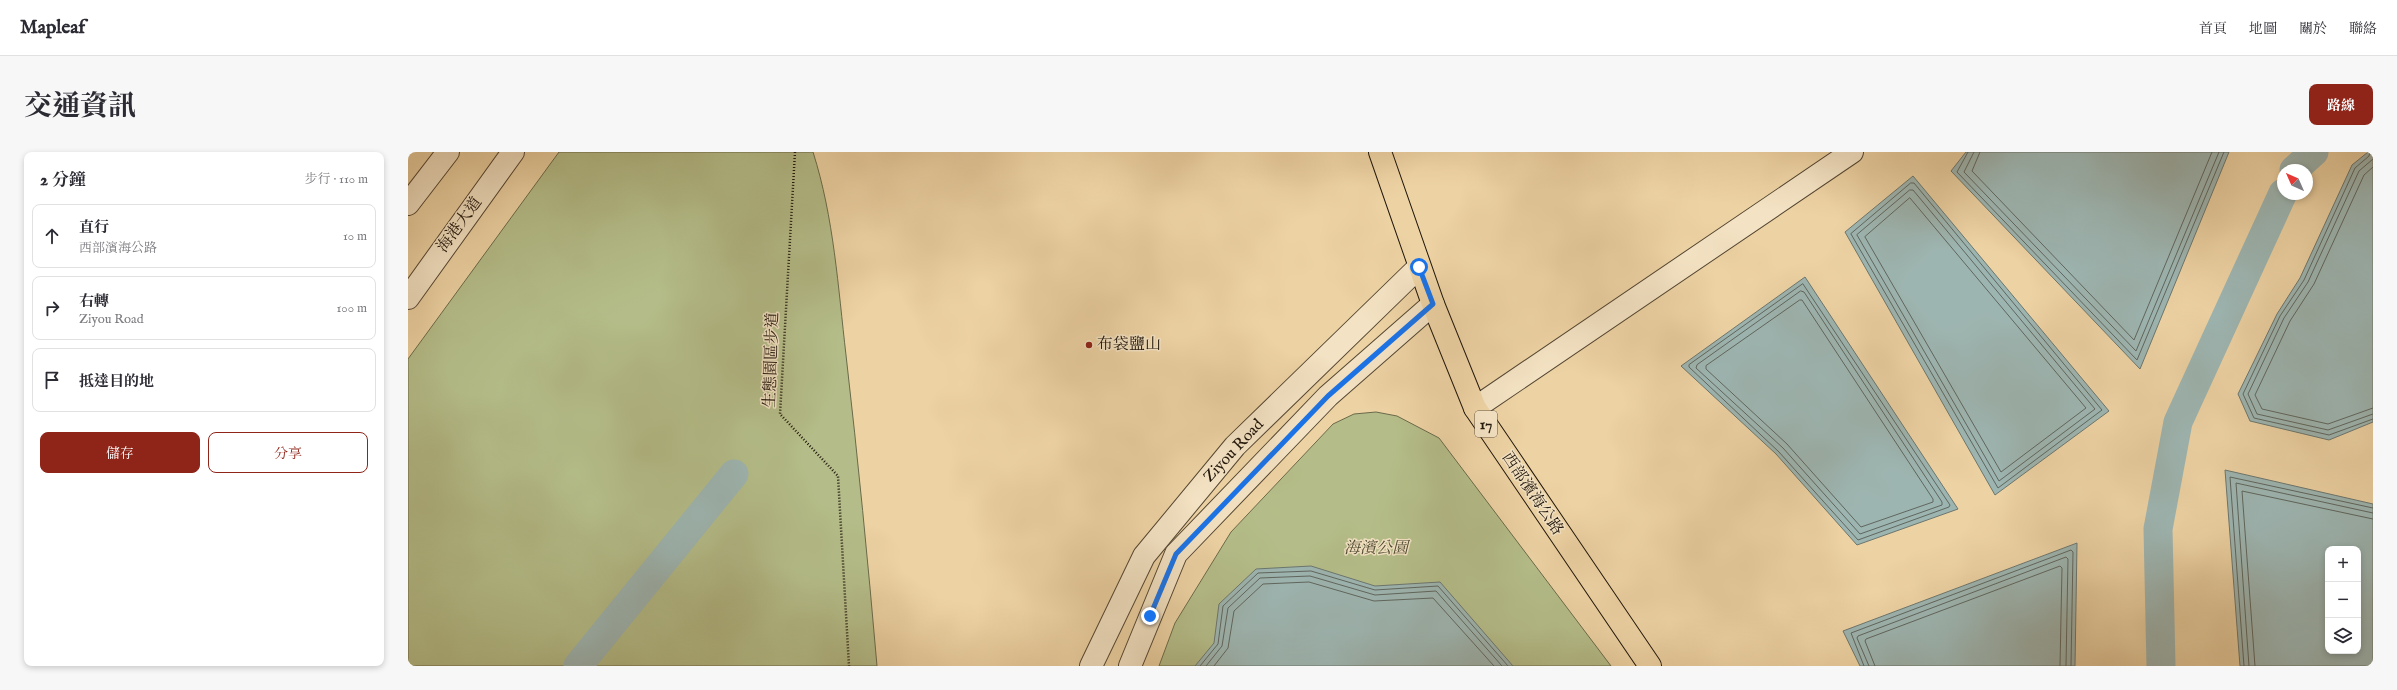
<!DOCTYPE html>
<html lang="zh-TW">
<meta charset="utf-8">
<style>
:root{--surface:#fff;--page:#f7f7f7;--text:#2b2b33;--muted:#7c7c81;--line:#e1e1e2;--accent:#8f2418}
body{margin:0;font-family:"IM FELL English","Noto Serif TC",serif;background:var(--page);color:var(--text)}
.controls{position:absolute;right:12px;bottom:12px;display:grid;overflow:hidden;border-radius:8px;box-shadow:0 2px 6px #0003}
.controls button{width:36px;height:36px;display:grid;place-items:center;padding:0;border:0;border-bottom:1px solid var(--line);background:var(--surface);color:var(--text);font:20px sans-serif}
.compass{position:absolute;left:1869px;top:12px;width:36px;height:36px;border-radius:50%;background:var(--surface);box-shadow:0 2px 6px #0003;rotate:315deg}
.stop{position:absolute;width:12px;height:12px;margin:-9px;border:3px solid #1a73e8;border-radius:50%;background:#fff}
.stop.end{background:#1a73e8;border-color:#fff;box-shadow:0 1px 4px #0008}
.list{margin:0;padding:0;list-style:none}
h2{display:flex;justify-content:space-between;align-items:center;height:52px;margin:0;padding:0 16px;font-size:17px}
h2 small{font-size:13px;font-weight:400;color:var(--muted)}
.list li{display:grid;grid-template-columns:26px 1fr auto;gap:12px;align-items:center;box-sizing:border-box;height:64px;margin:0 8px 8px;padding:0 8px;border:1px solid var(--line);border-radius:8px}
.list b{display:block;font-size:15px;white-space:nowrap}
.list p{margin:0;font-size:13px;white-space:nowrap;color:var(--muted)}
.list em{font-size:13px;font-style:normal;color:var(--muted)}
.actions{display:flex;gap:8px;padding:12px 16px}
.actions a{flex:1;padding:9px 0;border:1px solid var(--accent);border-radius:8px;text-align:center;font-size:14px;color:var(--accent)}
.actions .main{background:var(--accent);color:#fff}
.icon{flex:none;width:22px;height:22px;fill:none;stroke:currentColor;stroke-width:2;stroke-linecap:round;stroke-linejoin:round}
.map{position:relative;flex:none;width:1965px;height:514px;overflow:hidden;border-radius:8px}
header{display:flex;align-items:center;gap:24px;box-sizing:border-box;height:56px;padding:0 20px;background:var(--surface);border-bottom:1px solid var(--line)}
header strong{font-size:19px}
nav{display:flex;gap:22px;margin-inline-start:auto;font-size:14px}
.intro{display:flex;align-items:center;justify-content:space-between;box-sizing:border-box;height:96px;padding:0 24px}
h1{margin:0;font-size:28px}
.button{padding:10px 18px;border-radius:8px;background:var(--accent);color:#fff;font-size:14px;font-weight:700}
main{display:flex;gap:24px;padding:0 24px}
aside{flex:1;background:var(--surface);border-radius:8px;box-shadow:0 2px 6px #0003}
.map>svg:first-child{display:block}
</style>
<header>
<strong>Mapleaf</strong>
<nav><a>首頁</a><a>地圖</a><a>關於</a><a>聯絡</a></nav>
</header>
<div class="intro"><h1>交通資訊</h1><a class="button">路線</a></div>
<main>
<aside>
<h2>2 分鐘<small>步行 · 110 m</small></h2>
<ul class="list">
<li><svg class="icon" aria-label="ahead" viewBox="0 0 24 24"><path d="M12 20V5M6 11l6-6 6 6"/></svg><div><b>直行</b><p>西部濱海公路</p></div><em>10 m</em></li>
<li><svg class="icon" aria-label="right" viewBox="0 0 24 24"><path d="M7 20v-9h11M14 6l5 5-5 5"/></svg><div><b>右轉</b><p>Ziyou Road</p></div><em>100 m</em></li>
<li><svg class="icon" aria-label="arrive" viewBox="0 0 24 24"><path d="M6 21V4h12l-3 4 3 4H6"/></svg><div><b>抵達目的地</b></div></li>
</ul>
<div class="actions"><a class="main">儲存</a><a>分享</a></div>
</aside>
<div class="map">
<svg width="1965" height="514" viewBox="0 0 1965 514">
<rect width="100%" height="100%" fill="#edd2a3"/>
<filter id="stains"><feTurbulence type="fractalNoise" baseFrequency=".005" numOctaves="4"/><feColorMatrix values="0 0 0 0 .2 0 0 0 0 .09 0 0 0 0 .02 0 0 0 .5 -.17"/></filter>
<radialGradient id="worn" r=".72"><stop offset=".6" stop-color="#630" stop-opacity="0"/><stop offset="1" stop-color="#630" stop-opacity=".3"/></radialGradient>
<g fill="#b4bd89" stroke="#6a6a4a">
<path d="M 151,0 L 405,0 C 426,66 430,135 438,203 C 450,307 460,410 469,514 L 0,514 L 0,207 Z"/>
<polygon points="968,260 989,264 1031,286 1203,514 751,514 767,471 823,380 925,272 946,262"/>
</g>
<g fill="#9db5b1" stroke="#6b766f" fill-rule="evenodd">
<polygon points="1558,0 1821,0 1732,217 1543,19"/>
<polygon points="1960,0 1965,0 1965,270 1921,288 1842,269 1830,242 1869,162 1892,126 1944,13"/>
<polygon points="1505,24 1701,259 1587,343 1437,80"/>
<polygon points="1397,125 1550,357 1449,393 1368,302 1273,214"/>
<path d="M 1817,318 L 1965,352 L 1965,514 L 1832,514 ZM 1920,397 L 1950,397 L 1950,499 L 1920,499 Z"/>
<polygon points="1669,391 1667,514 1452,514 1435,479"/>
<polygon points="903,414 967,434 1032,430 1105,514 787,514 806,491 811,452 848,417"/>
</g>
<g fill="none" stroke-linecap="round" stroke-linejoin="round">
<g stroke="#5f665e" stroke-width="1">
<polyline points="1560,0 1549,20 1729,208 1816,0"/>
<polyline points="1566,0 1556,20 1728,199 1811,0"/>
<polyline points="1572,0 1564,19 1726,188 1804,0"/>
<polyline points="1962,0 1961,4 1947,16 1896,128 1872,164 1835,242 1846,266 1921,283 1965,267"/>
<polyline points="1965,7 1951,19 1900,130 1876,166 1840,242 1849,262 1920,278 1965,262"/>
<polyline points="1965,15 1956,23 1906,132 1882,169 1847,243 1854,257 1920,272 1965,256"/>
<polygon points="1503,31 1506,31 1694,258 1590,336 1443,82"/>
<polygon points="1502,38 1505,38 1687,257 1591,329 1449,83"/>
<polygon points="1502,46 1678,256 1593,320 1457,85"/>
<polygon points="1395,132 1542,353 1541,355 1450,388 1371,300 1281,215 1281,213"/>
<polygon points="1393,139 1396,140 1534,350 1534,353 1452,382 1375,296 1288,216 1289,213"/>
<polygon points="1392,148 1394,148 1525,347 1525,350 1453,375 1379,292 1298,217 1298,214"/>
<polyline points="792,514 810,492 815,454 850,421 903,419 967,438 1030,434 1100,514"/>
<polyline points="798,514 814,494 820,456 852,426 902,424 967,443 1028,439 1094,514"/>
<polyline points="806,514 820,496 826,459 855,432 901,430 966,449 1025,446 1086,514"/>
<polyline points="1456,514 1443,481 1663,398 1665,400 1663,514"/>
<polyline points="1461,514 1449,486 1450,484 1658,405 1660,407 1658,514"/>
<polyline points="1467,514 1457,489 1458,487 1652,414 1654,416 1652,514"/>
<polyline points="1836,514 1822,325 1965,356"/>
<polyline points="1841,514 1828,331 1965,361"/>
<polyline points="1847,514 1834,339 1965,367"/>
</g>
<g stroke="#9db5b1" stroke-width="29">
<polyline points="1886,18 1906,0"/>
<polyline points="170,514 326,322"/>
<polyline points="1753,514 1750,377 1770,270 1875,41"/>
</g>
<defs>
<g id="minor">
<polyline points="0,52 40,0"/>
<polyline points="0,146 105,0"/>
<polyline points="1067,256 1444,0"/>
<polyline points="683,514 736,404 827,294 1011,115"/>
<polyline points="722,514 768,402 920,244 1025,152"/>
</g>
<polyline id="major" points="972,0 1025,152 1067,256 1242,514"/>
</defs>
<use href="#minor" stroke="#544632" stroke-width="24"/>
<use href="#major" stroke="#21170c" stroke-width="24"/>
<polyline stroke="#21170c" stroke-width="2.5" stroke-dasharray="1 2" stroke-linecap="butt" points="387,0 372,262 430,324 441,514"/>
<use href="#minor" stroke="#f3e2c3" stroke-width="22"/>
<use href="#major" stroke="#edd2a3" stroke-width="22"/>
</g>
<g fill="none" stroke-linecap="round" stroke-linejoin="round">
<polyline stroke="#1a73e8" stroke-width="5" points="742,464 768,402 920,244 1025,152 1011,115"/>
</g>
<circle fill="#8f2418" stroke="#f3e2c3" stroke-width="1.5" cx="681" cy="193" r="4"/>
<g text-anchor="middle" dominant-baseline="central" stroke-width="3" stroke-linejoin="round" paint-order="stroke">
<rect fill="#f3e2c3" stroke="#605443" stroke-width="1" x="1067" y="259" width="22" height="26" rx="3"/>
<g font-size="15" font-weight="bold" fill="#21170c">
<text x="1078" y="272">17</text>
</g>
<g font-size="16" fill="#21170c" stroke="#f3e2c3">
<text transform="translate(52 73) rotate(-54)">海港大道</text>
<text transform="translate(364 208) rotate(-88)">生態園區步道</text>
<text transform="translate(826 299) rotate(-47)">Ziyou Road</text>
<text transform="translate(1124 342) rotate(56)">西部濱海公路</text>
</g>
<g font-size="16" fill="#21170c" stroke="#f3e2c3" text-anchor="start">
<text x="689" y="193">布袋鹽山</text>
</g>
<g font-size="16" font-style="italic" fill="#4d4932" stroke="#f3e2c3">
<text x="968" y="397">海濱公園</text>
</g>
</g>
<rect width="100%" height="100%" filter="url(#stains)"/>
<rect width="100%" height="100%" fill="url(#worn)"/>
</svg>
<div class="controls">
<button>+</button>
<button>−</button>
<button><svg class="icon" aria-label="layers" viewBox="0 0 24 24"><path d="M12 4l9 5-9 5-9-5zM3 14l9 5 9-5"/></svg></button>
</div>
<svg class="compass" viewBox="-18 -18 36 36"><path d="M0-13l5 13h-10z" fill="#e53935"/><path d="M0 13l5-13h-10z" fill="#7c7c81"/></svg>
<div class="stop" style="left:1011px;top:115px"></div>
<div class="stop end" style="left:742px;top:464px"></div>
</div>
</main>
